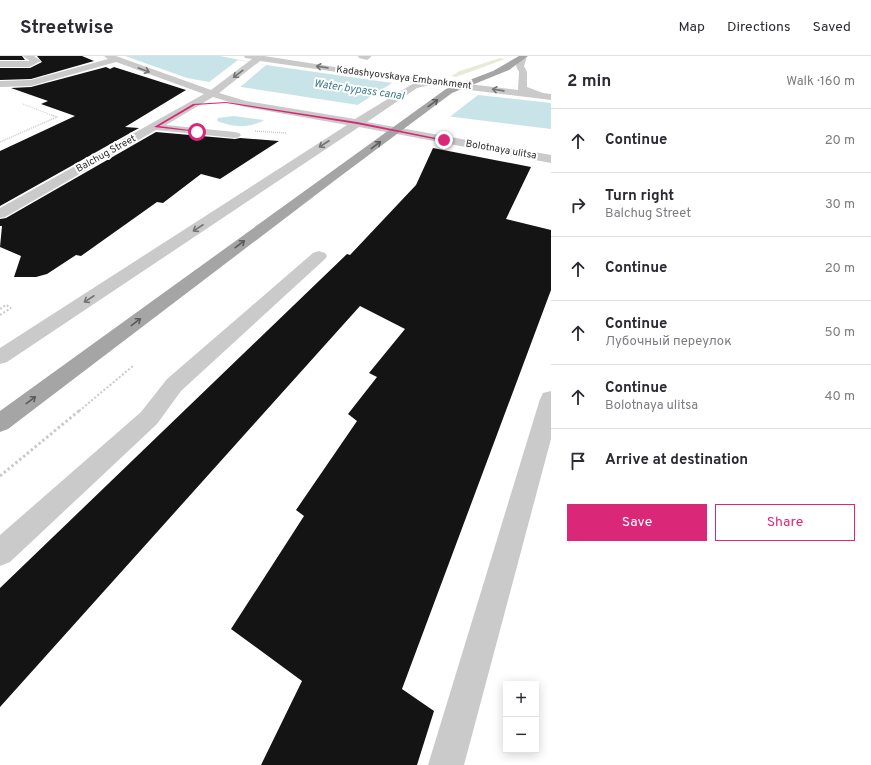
<!DOCTYPE html>
<meta charset="utf-8">
<style>
:root{--surface:#fff;--page:#f7f7f7;--text:#2b2b33;--muted:#7c7c81;--line:#e1e1e2;--accent:#db2777}
body{margin:0;font-family:Overpass,sans-serif;background:var(--page);color:var(--text)}
.controls{position:absolute;right:12px;bottom:12px;display:grid;overflow:hidden;border-radius:0px;box-shadow:0 2px 10px #0003}
.controls button{width:36px;height:36px;display:grid;place-items:center;padding:0;border:0;border-bottom:1px solid var(--line);background:var(--surface);color:var(--text);font:20px sans-serif}
.stop{position:absolute;width:12px;height:12px;margin:-9px;border:3px solid #db2777;border-radius:50%;background:#fff}
.stop.end{background:#db2777;border-color:#fff;box-shadow:0 1px 4px #0008}
.list{margin:0;padding:0;list-style:none}
h2{display:flex;justify-content:space-between;align-items:center;height:52px;margin:0;padding:0 16px;font-size:17px}
h2 small{font-size:13px;font-weight:400;color:var(--muted)}
.list li{display:grid;grid-template-columns:26px 1fr auto;gap:12px;align-items:center;box-sizing:border-box;height:64px;padding:0 16px;border-top:1px solid var(--line)}
.list b{display:block;font-size:15px;white-space:nowrap}
.list p{margin:0;font-size:13px;white-space:nowrap;color:var(--muted)}
.list em{font-size:13px;font-style:normal;color:var(--muted)}
.actions{display:flex;gap:8px;padding:12px 16px}
.actions a{flex:1;padding:9px 0;border:1px solid var(--accent);border-radius:0px;text-align:center;font-size:14px;color:var(--accent)}
.actions .main{background:var(--accent);color:#fff}
.icon{flex:none;width:22px;height:22px;fill:none;stroke:currentColor;stroke-width:2;stroke-linecap:round;stroke-linejoin:round}
.map{position:relative;flex:none;width:551px;height:709px;overflow:hidden}
header{display:flex;align-items:center;gap:24px;box-sizing:border-box;height:56px;padding:0 20px;background:var(--surface);border-bottom:1px solid var(--line)}
header strong{font-size:19px}
nav{display:flex;gap:22px;margin-inline-start:auto;font-size:14px}
main{display:flex}
aside{flex:1;background:var(--surface)}
.map>svg:first-child{display:block}
</style>
<header>
<strong>Streetwise</strong>
<nav><a>Map</a><a>Directions</a><a>Saved</a></nav>
</header>
<main>
<div class="map">
<svg width="551" height="709" viewBox="0 0 551 709">
<rect width="100%" height="100%" fill="#fff"/>
<polygon fill="#e6eadb" points="500,2 505,3 456,21 451,20 460,15"/>
<g fill="#c9e4e9">
<polygon points="125,0 220,0 266,9 470,38 551,47 551,73 358,49 209,26 187,22"/>
<path d="M 234,60 L 264,64 C 250,73 231,71 217,65 L 218,62 Z"/>
</g>
<g fill="#fff">
<polygon points="238,4 266,9 239,32 208,27"/>
<polygon points="392,27 449,35 478,39 447,63 356,50"/>
</g>
<g fill="#141414">
<polygon points="0,0 22,0 25,4 0,4"/>
<polygon points="37,0 82,0 94,5 31,23 0,24 0,12 30,12 42,6"/>
<polygon points="106,11 110,13 114,11 186,34 125,71 139,72 0,150 0,95 75,60 41,48 48,45 11,32 31,31"/>
<polygon points="156,76 235,83 240,82 279,85 220,123 201,118 163,147 157,146 81,200 76,199 47,218 36,221 14,221 21,200 0,191 2,170 0,170 0,163 6,162"/>
<polygon points="433,92 531,111 506,163 551,174 551,234 402,633 434,655 417,709 261,709 302,625 231,573 304,460 296,454 357,365 348,358 377,321 369,317 405,273 360,250 0,651 0,532 347,198 350,199 416,129"/>
</g>
<g fill="none" stroke-linecap="round" stroke-linejoin="round">
<polyline stroke="#cacaca" stroke-width="1" stroke-dasharray="1 1" stroke-linecap="butt" points="23,48 54,60"/>
<g stroke="#cacaca" stroke-width="1.5" stroke-dasharray="1 1" stroke-linecap="butt">
<polyline points="255,75 286,77"/>
<polyline points="0,86 57,61 52,59"/>
</g>
<g stroke="#cacaca" stroke-width="2" stroke-dasharray="2 2" stroke-linecap="butt">
<polyline points="0,253 6,249 11,252"/>
<polyline points="0,259 11,252"/>
<polyline points="79,355 133,310"/>
</g>
<polyline stroke="#cacaca" stroke-width="3" stroke-dasharray="2.5 2.5" stroke-linecap="butt" points="0,420 80,354"/>
<g fill="#cacaca" fill-rule="evenodd">
<polygon points="23,0 34,0 41,5 29,11 0,11 0,5 30,5"/>
<path d="M 104,0 L 116,0 L 211,34 L 252,3 L 245,2 L 244,0 L 264,0 L 361,15 L 518,34 L 519,16 L 516,10 L 519,0 L 527,0 L 524,10 L 527,16 L 527,31 L 543,37 L 551,38 L 551,44 L 430,29 L 417,32 L 367,66 L 551,99 L 551,107 L 359,71 L 7,306 L 0,308 L 0,292 L 347,69 L 245,51 L 213,41 L 166,69 L 235,76 L 239,77 L 241,79 L 239,81 L 235,82 L 156,74 L 5,161 L 0,162 L 0,152 L 204,38 L 116,6 L 31,30 L 0,31 L 0,25 L 31,24 L 108,3 ZM 260,5 L 414,27 L 355,63 L 246,45 L 219,37 Z"/>
<polygon points="358,0 371,0 371,1 367,4 359,2"/>
<polygon points="319,195 325,197 327,200 325,203 181,335 157,368 10,506 0,510 0,479 141,356 167,323 313,197"/>
<polygon points="551,335 551,383 464,709 428,709 540,343 543,337"/>
</g>
<polygon fill="#a5a5a5" fill-rule="evenodd" points="519,0 528,0 509,14 452,37 338,122 8,373 0,376 0,355 446,33 493,15"/>
</g>
<defs><path id="oneway-shaft" d="M-6 0H5M1.5-3L5.5 0L1.5 3" fill="none" stroke-width="1.6" stroke-linecap="round" stroke-linejoin="round"/></defs>
<g stroke="#747474">
<use href="#oneway-shaft" transform="translate(322 11) rotate(-172)"/>
<use href="#oneway-shaft" transform="translate(144 14) rotate(20)"/>
<use href="#oneway-shaft" transform="translate(238 18) rotate(143)"/>
<use href="#oneway-shaft" transform="translate(498 34) rotate(-172)"/>
<use href="#oneway-shaft" transform="translate(324 88) rotate(147)"/>
<use href="#oneway-shaft" transform="translate(198 172) rotate(147)"/>
<use href="#oneway-shaft" transform="translate(89 243) rotate(147)"/>
</g>
<g stroke="#5d5d5d">
<use href="#oneway-shaft" transform="translate(433 47) rotate(-36)"/>
<use href="#oneway-shaft" transform="translate(376 89) rotate(-37)"/>
<use href="#oneway-shaft" transform="translate(240 188) rotate(-37)"/>
<use href="#oneway-shaft" transform="translate(136 266) rotate(-37)"/>
<use href="#oneway-shaft" transform="translate(31 344) rotate(-37)"/>
</g>
<polygon fill="#db2777" points="226,46 357,66 446,84 444,85 357,68 226,47 195,49 159,70 197,75 198,76 154,71 193,48"/>
<g text-anchor="middle" dominant-baseline="central" stroke-width="4" stroke-linejoin="round" paint-order="stroke">
<g font-size="10" fill="#2d2d2d" stroke="#fff">
<text transform="translate(404 22) rotate(7)">Kadashyovskaya Embankment</text>
<text transform="translate(501 94) rotate(10)">Bolotnaya ulitsa</text>
<text transform="translate(106 98) rotate(-29)">Balchug Street</text>
</g>
<g font-size="11" font-style="italic" fill="#417e8a" stroke="#fff">
<text transform="translate(359 34) rotate(8)">Water bypass canal</text>
</g>
</g>
</svg>
<div class="controls">
<button>+</button>
<button>−</button>
</div>
<div class="stop" style="left:197px;top:76px"></div>
<div class="stop end" style="left:444px;top:84px"></div>
</div>
<aside>
<h2>2 min<small>Walk · 160 m</small></h2>
<ul class="list">
<li><svg class="icon" aria-label="ahead" viewBox="0 0 24 24"><path d="M12 20V5M6 11l6-6 6 6"/></svg><div><b>Continue</b></div><em>20 m</em></li>
<li><svg class="icon" aria-label="right" viewBox="0 0 24 24"><path d="M7 20v-9h11M14 6l5 5-5 5"/></svg><div><b>Turn right</b><p>Balchug Street</p></div><em>30 m</em></li>
<li><svg class="icon" aria-label="ahead" viewBox="0 0 24 24"><path d="M12 20V5M6 11l6-6 6 6"/></svg><div><b>Continue</b></div><em>20 m</em></li>
<li><svg class="icon" aria-label="ahead" viewBox="0 0 24 24"><path d="M12 20V5M6 11l6-6 6 6"/></svg><div><b>Continue</b><p>Лубочный переулок</p></div><em>50 m</em></li>
<li><svg class="icon" aria-label="ahead" viewBox="0 0 24 24"><path d="M12 20V5M6 11l6-6 6 6"/></svg><div><b>Continue</b><p>Bolotnaya ulitsa</p></div><em>40 m</em></li>
<li><svg class="icon" aria-label="arrive" viewBox="0 0 24 24"><path d="M6 21V4h12l-3 4 3 4H6"/></svg><div><b>Arrive at destination</b></div></li>
</ul>
<div class="actions"><a class="main">Save</a><a>Share</a></div>
</aside>
</main>
